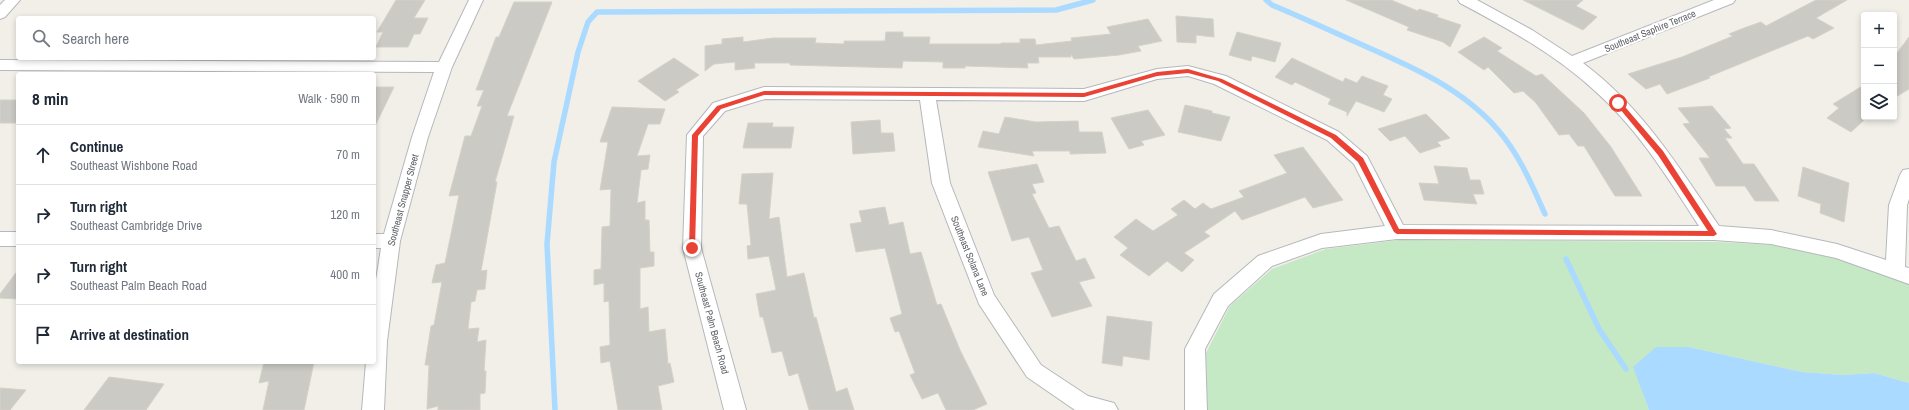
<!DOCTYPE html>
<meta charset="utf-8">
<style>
:root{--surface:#fff;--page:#f2f2f3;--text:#1f2937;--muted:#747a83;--line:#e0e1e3}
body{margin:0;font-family:"Archivo Narrow",sans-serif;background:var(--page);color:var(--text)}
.controls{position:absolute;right:12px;top:12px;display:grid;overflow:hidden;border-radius:4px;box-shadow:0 2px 6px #0003}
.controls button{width:36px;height:36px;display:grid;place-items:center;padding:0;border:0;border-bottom:1px solid var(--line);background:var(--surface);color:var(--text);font:20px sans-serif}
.stop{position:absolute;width:12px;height:12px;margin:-9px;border:3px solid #ea4335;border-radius:50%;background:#fff}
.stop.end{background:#ea4335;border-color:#fff;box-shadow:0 1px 4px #0008}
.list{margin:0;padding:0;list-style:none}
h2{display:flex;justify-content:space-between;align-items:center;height:52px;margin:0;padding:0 16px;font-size:17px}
h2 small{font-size:13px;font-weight:400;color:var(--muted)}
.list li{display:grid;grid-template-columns:26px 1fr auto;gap:12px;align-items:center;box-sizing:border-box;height:60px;padding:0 16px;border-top:1px solid var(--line)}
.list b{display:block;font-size:15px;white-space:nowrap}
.list p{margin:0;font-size:13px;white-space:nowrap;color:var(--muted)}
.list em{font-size:13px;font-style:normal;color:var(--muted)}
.icon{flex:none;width:22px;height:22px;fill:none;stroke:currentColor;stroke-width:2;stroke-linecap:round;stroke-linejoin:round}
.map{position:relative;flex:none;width:1909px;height:410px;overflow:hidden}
.search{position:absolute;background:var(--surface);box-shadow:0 2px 6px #0003;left:16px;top:16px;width:360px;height:44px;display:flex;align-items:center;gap:10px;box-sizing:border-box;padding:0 14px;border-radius:4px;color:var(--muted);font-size:15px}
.panel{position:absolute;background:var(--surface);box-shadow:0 2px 6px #0003;left:16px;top:72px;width:360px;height:292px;border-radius:4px}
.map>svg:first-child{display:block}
</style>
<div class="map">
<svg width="1909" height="410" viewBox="0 0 1909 410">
<rect width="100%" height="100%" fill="#f1efe8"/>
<polygon fill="#c5e8c5" points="1400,240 1718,242 1774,245 1840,258 1909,283 1909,383 1874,373 1843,375 1802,372 1689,347 1643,394 1649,410 1207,410 1206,353 1230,306 1272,269 1326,249"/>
<polygon fill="#aadaff" points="1656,347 1689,347 1802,372 1843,375 1874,373 1909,383 1909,410 1649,410 1633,367"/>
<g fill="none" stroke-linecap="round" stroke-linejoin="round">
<g stroke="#aadaff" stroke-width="5.5">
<path d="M 1266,0 L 1272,5 C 1301,17 1329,30 1358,43 C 1408,65 1461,87 1498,130 C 1519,154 1532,185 1545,214"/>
<polyline points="1566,259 1599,329 1626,369"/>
<polyline points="555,410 547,244 554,162 578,52 588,22 597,12 1056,10 1093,0"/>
</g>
</g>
<g fill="#cccac5" stroke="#d6d1c6">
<polygon points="396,0 425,0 414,18 428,18 420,34 414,34 408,47 376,47 383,32 377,32"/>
<polygon points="1346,0 1391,0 1418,11 1419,9 1438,15 1437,17 1461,25 1450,47 1443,42 1407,30 1409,27"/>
<polygon points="1523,0 1583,0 1576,6 1597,17 1583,30"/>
<polygon points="1816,0 1847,0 1816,18 1834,28 1813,39 1808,36 1708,77 1710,78 1667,94 1660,84 1646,89 1628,74 1682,57 1733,36 1729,34 1744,28 1761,22 1766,26"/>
<polygon points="514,2 552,2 507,116 514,116 495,182 497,182 481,271 487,270 485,289 477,290 475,301 471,302 468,329 479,328 477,342 486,340 484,371 486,371 485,393 480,394 480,410 438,410 438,406 427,409 429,365 425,365 431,326 434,325 442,282 432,283 436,265 445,263 459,195 449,196 465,136 471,136 482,106 477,106 484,90 476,90 496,37 499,37"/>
<polygon points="1176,16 1213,19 1214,37 1196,35 1196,43 1177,42"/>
<polygon points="1148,19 1162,41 1138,46 1141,51 1119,55 1074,59 1071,54 1071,57 1038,57 1039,63 1027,63 1028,68 965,66 965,68 943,68 943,62 903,61 902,68 790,65 790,63 754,63 755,68 735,70 735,62 714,64 705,71 705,46 722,44 722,39 743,37 743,42 773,38 816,38 815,43 844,44 844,41 885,41 886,32 903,32 903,37 930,37 929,44 1001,44 1001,43 1020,43 1020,39 1035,39 1036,45 1072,41 1071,38 1111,34 1107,27"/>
<polygon points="1237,32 1281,43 1275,62 1252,56 1251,61 1229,55"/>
<polygon points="1484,37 1502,48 1497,51 1536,76 1542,74 1584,113 1611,147 1642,196 1615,196 1584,146 1578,146 1569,134 1559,135 1536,103 1523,91 1514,93 1488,67 1484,70 1458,52"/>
<polygon points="1909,37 1909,89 1894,98 1894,57"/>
<polygon points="674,58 699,75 676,90 679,92 665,101 638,81"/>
<polygon points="1292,58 1343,82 1345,78 1357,83 1362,76 1388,86 1383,95 1392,99 1384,112 1356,101 1347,116 1347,112 1328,104 1331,99 1295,82 1292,85 1275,77"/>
<polygon points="1864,85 1864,120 1851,132 1827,118 1839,108 1833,104"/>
<polygon points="374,87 394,87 374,128"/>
<rect x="0" y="100" width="18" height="23"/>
<polygon points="1185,105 1212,111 1212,113 1230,117 1221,141 1178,132"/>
<polygon points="1712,106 1731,128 1724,129 1732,138 1725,138 1743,164 1754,164 1779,201 1755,201 1745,186 1716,186 1699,158 1710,158 1683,124 1690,123 1678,108"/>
<polygon points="612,107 665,109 660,124 648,124 637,156 650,155 648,169 641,170 637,203 645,201 645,220 649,220 650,252 654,252 654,266 640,268 640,309 648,307 649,332 665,329 668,364 670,363 674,382 658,386 662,410 618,410 610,361 601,363 600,347 610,345 609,301 604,302 604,283 594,285 594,270 601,269 602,227 610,226 611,189 600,190 608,142 600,142"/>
<polygon points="1148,110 1165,135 1141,141 1144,145 1129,149 1111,118"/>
<polygon points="1426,114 1450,138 1437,142 1441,146 1420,153 1405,136 1390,141 1378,129"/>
<polygon points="1005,117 1036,122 1078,121 1079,132 1102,132 1106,153 1070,154 1070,151 1032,151 1034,156 978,147 983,131 999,134"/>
<polygon points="880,120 881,133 893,133 895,151 853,154 851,122"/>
<polygon points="748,123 773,123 772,127 794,127 791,148 743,148"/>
<polygon points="1303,147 1343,200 1313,208 1305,197 1242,220 1235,211 1204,232 1210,236 1184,253 1194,260 1182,272 1167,261 1149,276 1120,255 1128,248 1114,237 1136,219 1153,231 1178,215 1171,209 1184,200 1195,209 1203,203 1211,209 1244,197 1239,191 1287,173 1274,155"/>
<polygon points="1037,164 1044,182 1032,184 1036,193 1032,194 1049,228 1059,226 1076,261 1085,258 1095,278 1079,282 1092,306 1052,317 1031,273 1043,270 1029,237 1012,241 988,172"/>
<polygon points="1434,166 1467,168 1470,180 1480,180 1484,194 1473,194 1477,204 1424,200 1419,183 1439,184"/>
<polygon points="1803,167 1849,183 1844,222 1820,213 1821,204 1798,196"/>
<polygon points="773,173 769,219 779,217 787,277 804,273 814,318 816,317 836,392 847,388 854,410 809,410 798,373 789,376 782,351 772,353 763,317 760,317 756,294 776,290 769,256 748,259 747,246 751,245 747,204 739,204 742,174"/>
<polygon points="885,207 889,225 903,222 910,254 921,252 937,305 941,304 960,350 987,404 973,410 946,410 938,393 922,399 910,375 915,373 899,331 895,332 890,318 902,314 885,248 856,252 850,224 862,222 859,211"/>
<polygon points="18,270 18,299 0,298 0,294"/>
<polygon points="1107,316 1152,322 1149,360 1123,356 1122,366 1102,363"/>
<polygon points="264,362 314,362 304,410 263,410 269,381 259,383"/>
<polygon points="109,377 164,384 146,410 84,410"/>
<polygon points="0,388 26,390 10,410 0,410"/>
</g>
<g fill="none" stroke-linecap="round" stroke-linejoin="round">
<defs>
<g id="street">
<polygon points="5,0 20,0 5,17 0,19 0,5"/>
<polygon points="469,0 483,0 452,67 428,137 400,241 387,341 384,410 362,410 366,362 374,362 374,293 381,248 374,248 374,234 384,234 412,137 434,72 0,70 0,60 439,62"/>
<path d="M 1458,0 L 1477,0 L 1532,30 L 1572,56 L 1714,0 L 1735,0 L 1733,3 L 1583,63 C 1641,106 1679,167 1719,226 L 1771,230 L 1837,244 L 1886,260 L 1889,205 L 1900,175 L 1903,170 L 1909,169 L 1909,199 L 1907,205 L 1905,267 L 1909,268 L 1909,284 L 1836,258 L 1771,244 L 1714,240 L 1397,239 L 1322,248 L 1272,266 L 1228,306 L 1205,349 L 1207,410 L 1185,410 L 1185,349 L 1214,294 L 1258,256 L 1321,234 L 1385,226 L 1354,164 L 1327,140 L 1214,84 L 1188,76 L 1157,79 L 1084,101 L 936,100 L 950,183 L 994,295 L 1041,365 L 1088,396 L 1114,403 L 1118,410 L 1075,410 L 1027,377 L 979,304 L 932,183 L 920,100 L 765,99 L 725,111 L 703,136 L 701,248 L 746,410 L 724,410 L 683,248 L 687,135 L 713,103 L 764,87 L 1084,89 L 1157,69 L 1188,66 L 1226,76 L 1339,132 L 1367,156 L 1403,225 L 1699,226 C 1668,178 1638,129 1595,91 C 1555,54 1507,28 1460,3 Z"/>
<rect x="0" y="232" width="18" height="14"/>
</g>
</defs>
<use href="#street" stroke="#b5b8bc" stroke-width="2"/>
<use href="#street" fill="#fff" fill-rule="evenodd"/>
</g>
<polygon fill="#ea4335" points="1188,69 1222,79 1336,135 1363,158 1399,229 1708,231 1658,155 1615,103 1620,101 1663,151 1717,234 1714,236 1397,234 1394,232 1358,162 1331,138 1218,81 1188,73 1157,76 1084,97 764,95 721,109 698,136 695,248 692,251 689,248 692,135 717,106 764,91 1084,93 1157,72"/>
<g text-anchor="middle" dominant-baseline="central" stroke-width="4" stroke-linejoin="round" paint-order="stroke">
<g font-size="10" fill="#5f6368" stroke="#fff">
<text transform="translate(1650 31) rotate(-22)">Southeast Saphire Terrace</text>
<text transform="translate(403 200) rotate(-75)">Southeast Snapper Street</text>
<text transform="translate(970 256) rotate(68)">Southeast Solana Lane</text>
<text transform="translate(712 323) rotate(75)">Southeast Palm Beach Road</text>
</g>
</g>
</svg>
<div class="controls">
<button>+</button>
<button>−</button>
<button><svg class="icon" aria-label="layers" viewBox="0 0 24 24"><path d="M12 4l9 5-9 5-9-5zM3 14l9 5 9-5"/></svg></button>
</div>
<div class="stop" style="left:1618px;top:103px"></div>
<div class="stop end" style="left:692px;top:248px"></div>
<div class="search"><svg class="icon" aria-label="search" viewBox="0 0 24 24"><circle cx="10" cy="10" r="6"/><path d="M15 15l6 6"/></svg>Search here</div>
<section class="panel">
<h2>8 min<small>Walk · 590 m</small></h2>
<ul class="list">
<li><svg class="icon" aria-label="ahead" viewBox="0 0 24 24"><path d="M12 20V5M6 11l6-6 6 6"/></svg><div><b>Continue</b><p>Southeast Wishbone Road</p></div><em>70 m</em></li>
<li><svg class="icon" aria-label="right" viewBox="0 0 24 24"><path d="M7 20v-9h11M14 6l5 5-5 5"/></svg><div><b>Turn right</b><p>Southeast Cambridge Drive</p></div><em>120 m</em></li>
<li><svg class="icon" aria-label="right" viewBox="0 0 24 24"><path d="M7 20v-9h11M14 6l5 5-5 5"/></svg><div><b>Turn right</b><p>Southeast Palm Beach Road</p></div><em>400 m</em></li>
<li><svg class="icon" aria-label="arrive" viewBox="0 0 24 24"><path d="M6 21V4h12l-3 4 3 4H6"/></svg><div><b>Arrive at destination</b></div></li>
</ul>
</section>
</div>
